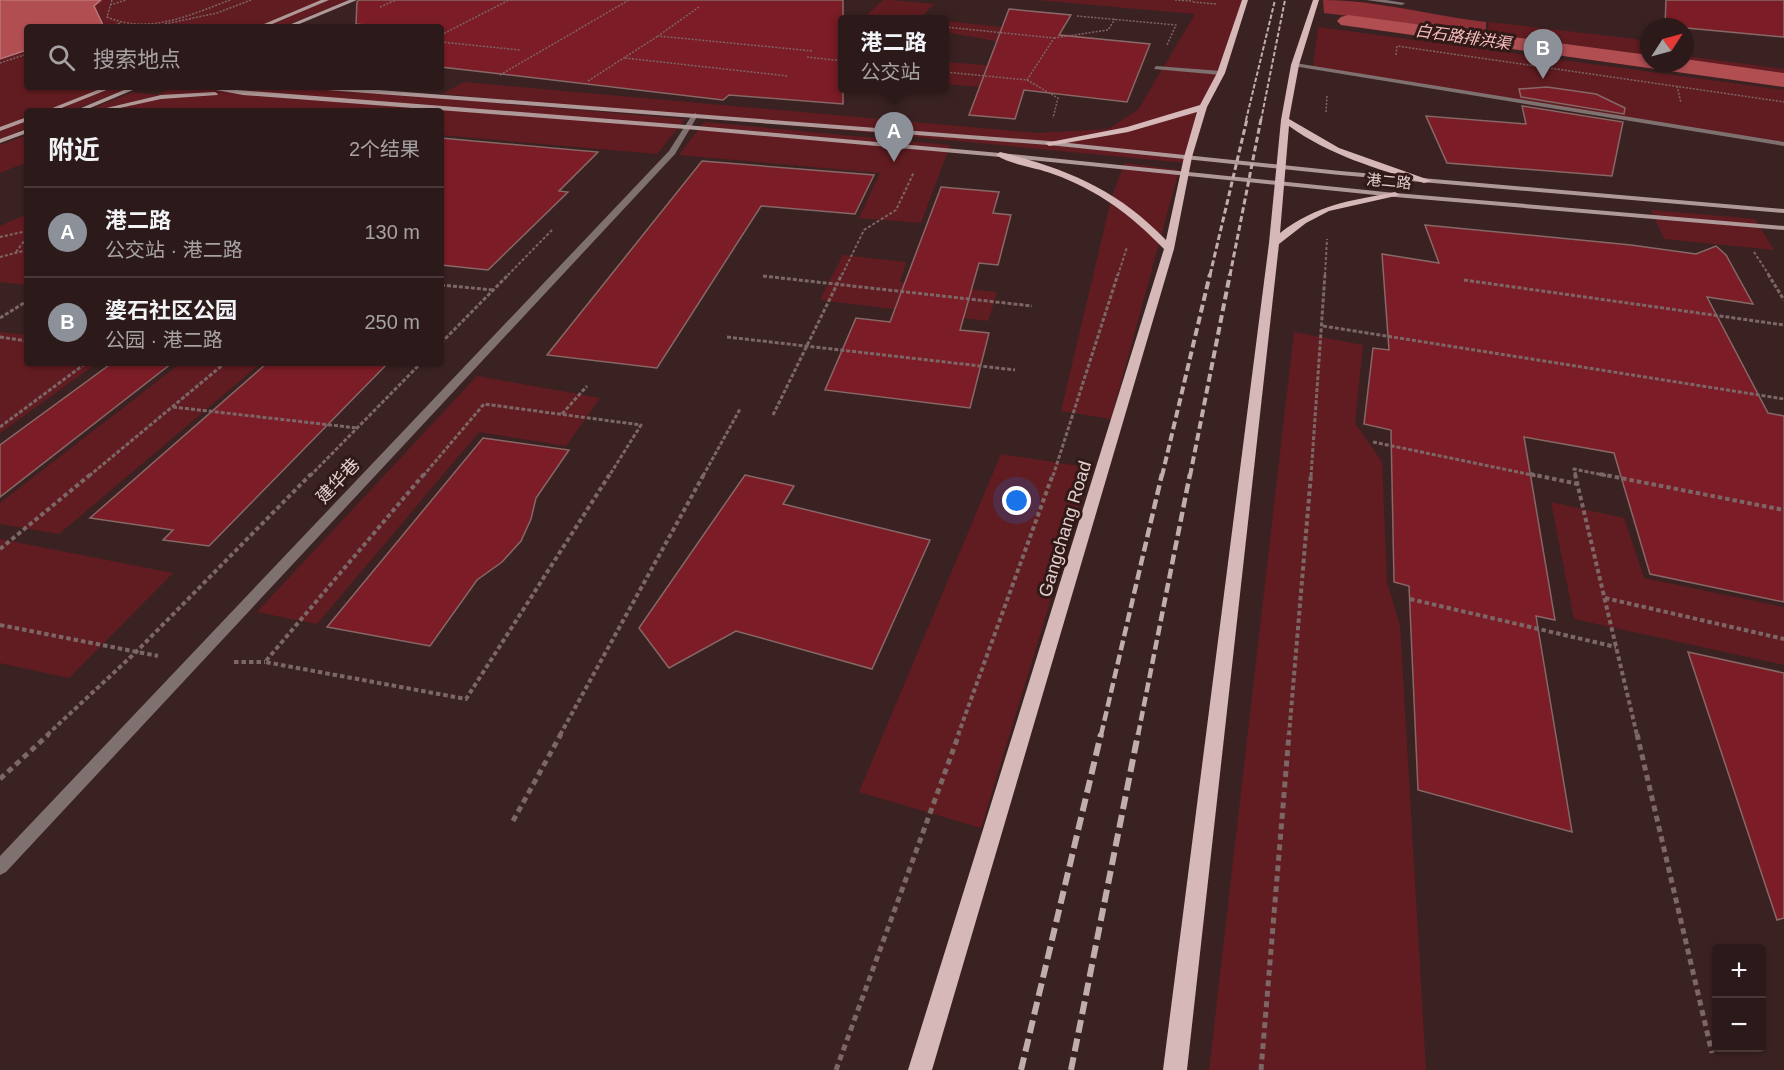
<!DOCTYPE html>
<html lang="zh">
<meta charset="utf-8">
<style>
:root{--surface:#2c1a1a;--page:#342323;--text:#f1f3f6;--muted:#a6a1a2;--line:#483839;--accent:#8c9099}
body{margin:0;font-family:Helvetica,"Noto Sans SC",sans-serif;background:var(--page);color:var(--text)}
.controls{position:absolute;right:18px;bottom:18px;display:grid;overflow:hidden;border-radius:6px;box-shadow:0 2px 4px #0004}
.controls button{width:54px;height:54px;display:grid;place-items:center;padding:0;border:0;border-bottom:2px solid var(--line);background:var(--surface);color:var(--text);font:30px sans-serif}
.compass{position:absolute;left:1640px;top:18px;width:54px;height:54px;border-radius:50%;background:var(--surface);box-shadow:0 2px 4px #0004;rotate:54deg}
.you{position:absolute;left:1017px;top:501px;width:21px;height:21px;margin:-15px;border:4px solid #fff;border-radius:50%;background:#1a73e8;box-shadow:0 0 0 9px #1a73e833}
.badge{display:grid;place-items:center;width:39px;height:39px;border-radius:50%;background:var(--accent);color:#fff;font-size:20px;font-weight:700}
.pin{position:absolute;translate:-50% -50px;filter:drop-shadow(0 2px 3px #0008)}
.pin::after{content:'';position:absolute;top:32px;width:21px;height:18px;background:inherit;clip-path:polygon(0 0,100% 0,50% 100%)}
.popup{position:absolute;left:838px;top:15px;width:111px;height:78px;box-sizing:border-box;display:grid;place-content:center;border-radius:6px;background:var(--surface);filter:drop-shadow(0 2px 4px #0005);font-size:20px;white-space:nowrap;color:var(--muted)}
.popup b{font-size:22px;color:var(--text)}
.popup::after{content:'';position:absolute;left:50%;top:100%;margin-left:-12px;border:12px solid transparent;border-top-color:var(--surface)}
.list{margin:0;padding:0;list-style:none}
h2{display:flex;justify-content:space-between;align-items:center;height:78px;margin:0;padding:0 24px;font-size:26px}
h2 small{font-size:20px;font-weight:400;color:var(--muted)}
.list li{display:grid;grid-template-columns:39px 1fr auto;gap:18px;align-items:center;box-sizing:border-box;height:90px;padding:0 24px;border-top:2px solid var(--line)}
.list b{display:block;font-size:22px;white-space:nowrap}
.list p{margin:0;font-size:20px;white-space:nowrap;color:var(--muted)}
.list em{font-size:20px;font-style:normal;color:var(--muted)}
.icon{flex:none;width:33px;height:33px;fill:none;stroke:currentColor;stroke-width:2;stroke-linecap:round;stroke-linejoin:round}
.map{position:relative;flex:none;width:1784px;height:1070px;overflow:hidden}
.search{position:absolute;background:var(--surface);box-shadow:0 2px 4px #0004;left:24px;top:24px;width:420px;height:66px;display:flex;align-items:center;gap:15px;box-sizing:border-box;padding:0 21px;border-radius:6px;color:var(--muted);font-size:22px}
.panel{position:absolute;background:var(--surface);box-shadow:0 2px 4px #0004;left:24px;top:108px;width:420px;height:258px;border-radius:6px}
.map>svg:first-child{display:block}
</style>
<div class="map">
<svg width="1784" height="1070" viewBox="0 0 1784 1070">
<rect width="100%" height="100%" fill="#3b2222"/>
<g fill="#611c21">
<polygon points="102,0 349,0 282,27 97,27 104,24 95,6"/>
<polygon points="883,0 890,0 934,4 920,18 927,19 863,19"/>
<polygon points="1036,0 1243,0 1186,163 698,116 442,94 464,82 1037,133 1108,129 1138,110 1195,14"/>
<polygon points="945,21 1094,37 1066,94 945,84 945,62 995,66 1006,43 945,32"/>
<polygon points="1489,22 1635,39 1649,45 1649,55 1488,34"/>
<polygon points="1318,27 1784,90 1784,142 1313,68"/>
<polygon points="27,51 27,87 132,87 71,111 27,111 27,128 0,139 0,60"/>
<polygon points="1685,56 1784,69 1784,73 1685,60"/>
<polygon points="175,87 308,87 685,119 657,154 441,135 441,111 86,111 133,92 156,95"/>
<polygon points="704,122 950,145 921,223 859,218 880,173 679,155"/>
<polygon points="27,135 27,162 0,173 0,145"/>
<polygon points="1125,163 1179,170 1111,419 1061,411 1112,196"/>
<polygon points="1651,210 1755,219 1774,250 1664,239"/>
<polygon points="27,214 27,285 0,282 0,226"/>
<polygon points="843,255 906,262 900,282 997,292 988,321 820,300"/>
<polygon points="0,332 27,335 27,363 97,363 0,433"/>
<polygon points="1294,332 1363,345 1355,423 1382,462 1387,582 1400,626 1426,1070 1209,1070"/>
<polygon points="181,363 261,363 59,534 0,524 0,503"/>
<polygon points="477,376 600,398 566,446 479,432 317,624 257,612"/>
<polygon points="1001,454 1091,468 981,828 859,792"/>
<polygon points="1551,502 1624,518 1644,578 1784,607 1784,665 1574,619"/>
<polygon points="0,539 173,573 69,678 0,663"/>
</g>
<path fill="#8f3036" d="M 1323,0 C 1378,0 1432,16 1486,22 L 1486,33 L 1324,13 Z"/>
<polygon fill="#b04e52" stroke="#bf7578" stroke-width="1.5" points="0,0 101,0 94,6 103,25 96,27 27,27 27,50 0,59"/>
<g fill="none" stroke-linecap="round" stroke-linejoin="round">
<polygon fill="#b04e52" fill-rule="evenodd" points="1348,15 1649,55 1649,63 1685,63 1685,59 1784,73 1784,87 1341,25 1337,21 1341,17"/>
</g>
<g fill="#7b1c26" stroke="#866867" stroke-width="1.5">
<polygon points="359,0 843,0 843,104 729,95 723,100 441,67 441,27 384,27 356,24 357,2"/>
<polygon points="1666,0 1784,0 1784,37 1665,26"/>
<polygon points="1009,9 1071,15 1059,35 1150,44 1127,102 1024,90 1015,119 969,115"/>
<polygon points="1547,87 1596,94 1625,108 1624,114 1521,97 1519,89"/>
<polygon points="1522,106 1623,122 1612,176 1447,163 1426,116 1526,124"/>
<polygon points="441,138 598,152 559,191 568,192 488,270 441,265"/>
<polygon points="702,161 874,175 855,214 761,206 657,368 547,355"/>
<polygon points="941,187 999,192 993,213 1011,215 998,265 979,263 960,330 989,333 970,408 825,390 856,318 890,322"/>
<polygon points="1425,225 1631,245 1696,254 1716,246 1726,255 1753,304 1707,297 1768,413 1784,416 1784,602 1650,574 1614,453 1524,437 1555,620 1536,616 1572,832 1418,790 1409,586 1394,582 1391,430 1364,424 1373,348 1389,350 1382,254 1439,263"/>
<polygon points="112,363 172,363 0,497 0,445"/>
<polygon points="267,363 388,363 209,546 163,540 173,530 90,518"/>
<polygon points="483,438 569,450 536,498 531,519 521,541 502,562 477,580 430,646 327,627"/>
<polygon points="745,475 794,486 783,504 930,540 872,669 736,631 669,668 639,628"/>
<polygon points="1688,652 1784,673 1784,918 1777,920"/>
</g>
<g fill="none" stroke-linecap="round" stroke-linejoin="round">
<g stroke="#7c6666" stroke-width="1.5" stroke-dasharray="2 1.5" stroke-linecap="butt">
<path d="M 112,0 L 107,17 C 149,35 190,15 230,0"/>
<polyline points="1175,0 1193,1"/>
<polyline points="1193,2 1216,4"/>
<polyline points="110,5 126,0"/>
<polyline points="380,7 396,0"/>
<polyline points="699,7 658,36 813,51"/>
<polyline points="1077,16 1176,25 1167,45"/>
<polyline points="165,24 217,13 251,0"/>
<polyline points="108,27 120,23"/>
<polyline points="945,27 1054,38 1027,80 945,72"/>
<polyline points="441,35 509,0"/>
<polyline points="1054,38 1108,30 1115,19"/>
<polyline points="441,42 520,50"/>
<polyline points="1396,55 1397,46 1784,102"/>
<polyline points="807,57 843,61"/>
<polyline points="625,58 788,76"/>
<polyline points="0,63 27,54"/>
<polyline points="500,75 629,0"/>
<polyline points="1027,80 1058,98 1053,118"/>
<polyline points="588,81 658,36"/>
<polyline points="1677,86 1681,103"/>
<polyline points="1326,112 1327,96"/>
</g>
<g stroke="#7c6666" stroke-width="2" stroke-dasharray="3 2" stroke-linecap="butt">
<polyline points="0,237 27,231"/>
<polyline points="16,252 27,237"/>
<polyline points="1754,252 1769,275"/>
<polyline points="0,257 27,250"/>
<polyline points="508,275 553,229"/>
<polyline points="842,275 864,230 896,210 914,172"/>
<polyline points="1118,275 1127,247"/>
<polyline points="1325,275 1327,239"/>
</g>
<g stroke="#7c6666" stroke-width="3" stroke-dasharray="4 2" stroke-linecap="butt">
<polyline points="1768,274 1784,300"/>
<polyline points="763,276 1032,306"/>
<polyline points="1464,280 1784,325"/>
<polyline points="441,285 493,290"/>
<polyline points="0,318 27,301"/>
<polyline points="1323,326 1784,399"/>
<polyline points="0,337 27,341"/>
<polyline points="727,337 1015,370"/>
<polyline points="441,343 509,274"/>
<polyline points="173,407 357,428"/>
<polyline points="562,414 587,386"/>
<polyline points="773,415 842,274"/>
<polyline points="0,427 86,363"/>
<polyline points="1373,442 1537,476"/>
<polyline points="89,476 225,363"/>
<polyline points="310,476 421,363"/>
<polyline points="423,476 484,404 641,425 609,476"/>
<polyline points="703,476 740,409"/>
<polyline points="1053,476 1118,274"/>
<polyline points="1311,476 1325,274"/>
<polyline points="1576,476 1574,469 1608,476"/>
</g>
<g stroke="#7c6666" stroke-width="4" stroke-dasharray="4.5 3" stroke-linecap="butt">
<polyline points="424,474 265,662 466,699 610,474"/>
<polyline points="1530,474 1578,484"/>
<polyline points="1575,474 1637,735"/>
<polyline points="1600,474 1784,510"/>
<polyline points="0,549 91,474"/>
<polyline points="1605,598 1784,639"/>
<polyline points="1410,599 1616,647"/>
<polyline points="0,625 158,656"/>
<polyline points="234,662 265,662"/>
<polyline points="47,735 136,652 311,474"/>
<polyline points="560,735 704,474"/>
<polyline points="958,735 1053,474"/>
<polyline points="1289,735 1311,474"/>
</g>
<g stroke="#7c6666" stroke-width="5" stroke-dasharray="6 4.5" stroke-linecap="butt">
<polyline points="1637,734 1712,1053"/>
<polyline points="0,779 49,734"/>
<polyline points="513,821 561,734"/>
<polyline points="836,1070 959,734"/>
<polyline points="1261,1070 1289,734"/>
</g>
<g fill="#7f7170" fill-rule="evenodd">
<polygon points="1366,0 1386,0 1405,3 1402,5"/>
<polygon points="1295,63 1784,142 1784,146 1293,66"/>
<polygon points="1156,66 1221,71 1224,73 1221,75 1154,69"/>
</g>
<polygon fill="#7f7170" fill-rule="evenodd" points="695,113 698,115 675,154 6,872 0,875 0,856 669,151 692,115"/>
<g fill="#af9998" fill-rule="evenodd">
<polygon points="321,0 329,0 265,27 257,27"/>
<polygon points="349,0 357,0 292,27 284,27"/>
<polygon points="105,87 114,87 54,111 45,111"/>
<polygon points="131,87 140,87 83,111 74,111"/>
<polygon points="200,87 686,125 1000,153 1395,193 1784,226 1784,230 1395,197 1000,157 686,129 243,95"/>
<polygon points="311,87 339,87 1049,141 1340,171 1784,209 1784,213 1340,175 1049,145 314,89"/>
<polygon points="215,92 218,94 217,95 161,99 106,111 94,111 161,95"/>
<polygon points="27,117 27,121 0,131 0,127"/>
<polygon points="27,129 27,133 0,143 0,139"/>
</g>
<g fill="#d5b8b7" fill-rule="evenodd">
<path d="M 1242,0 L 1248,0 L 1225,73 L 1207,107 L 1192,157 L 1174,249 L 932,1070 L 908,1070 L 1164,249 C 1131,215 1098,190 1053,174 C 1036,167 1010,165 996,155 L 1000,152 C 1067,169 1117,189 1166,240 L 1184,157 L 1197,112 L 1128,132 L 1049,146 L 1045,143 L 1127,127 L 1200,105 L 1217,73 Z"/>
<path d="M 1313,0 L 1319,0 L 1299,65 L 1289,119 L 1339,148 L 1432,181 L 1424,183 C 1377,169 1329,155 1289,126 L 1280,233 C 1318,204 1349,201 1395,192 L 1400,195 L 1329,211 L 1306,223 L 1279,244 L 1187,1070 L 1163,1070 L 1269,243 L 1281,120 L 1291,65 Z"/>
</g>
<g stroke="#c0aead" stroke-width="2" stroke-dasharray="4.5 2" stroke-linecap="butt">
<polyline points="1246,120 1275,0"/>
<polyline points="1261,120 1285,0"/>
</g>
<g stroke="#c0aead" stroke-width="3" stroke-dasharray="6 3" stroke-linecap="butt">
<polyline points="1210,275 1247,119"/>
<polyline points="1230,275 1261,119"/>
</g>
<g stroke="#c0aead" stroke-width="4" stroke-dasharray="8 4" stroke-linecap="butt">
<polyline points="1162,476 1210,274"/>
<polyline points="1190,476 1230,274"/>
</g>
<g stroke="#c0aead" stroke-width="4.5" stroke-dasharray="10 4.5" stroke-linecap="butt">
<polyline points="1101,735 1162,474"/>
<polyline points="1138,735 1190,474"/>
</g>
<g stroke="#c0aead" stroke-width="6" stroke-dasharray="13 6" stroke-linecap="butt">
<polyline points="1021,1070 1101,734"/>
<polyline points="1071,1070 1138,734"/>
</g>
</g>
<g text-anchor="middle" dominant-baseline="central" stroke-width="6" stroke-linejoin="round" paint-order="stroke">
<g font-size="15" fill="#e1d0cf" stroke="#311918">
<text transform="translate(1389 181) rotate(5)">港二路</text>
</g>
<g font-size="16" font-style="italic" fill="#f7c0be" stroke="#311918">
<text transform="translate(1463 37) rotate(8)">白石路排洪渠</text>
</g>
<g font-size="18" fill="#e1d0cf" stroke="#311918">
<text transform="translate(338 481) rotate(-47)">建华巷</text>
<text transform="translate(1065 529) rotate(-73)">Gangchang Road</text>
</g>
</g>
</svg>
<div class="controls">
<button>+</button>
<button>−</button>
</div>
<svg class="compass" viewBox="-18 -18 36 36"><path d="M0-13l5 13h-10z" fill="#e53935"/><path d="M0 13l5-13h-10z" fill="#a6a1a2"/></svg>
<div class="you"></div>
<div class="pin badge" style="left:894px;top:162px">A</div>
<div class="popup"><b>港二路</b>公交站</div>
<div class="pin badge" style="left:1543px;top:79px">B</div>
<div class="search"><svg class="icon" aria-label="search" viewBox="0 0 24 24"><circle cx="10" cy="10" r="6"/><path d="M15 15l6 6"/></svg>搜索地点</div>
<section class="panel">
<h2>附近<small>2个结果</small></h2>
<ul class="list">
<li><span class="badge">A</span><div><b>港二路</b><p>公交站 · 港二路</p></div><em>130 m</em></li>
<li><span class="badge">B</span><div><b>婆石社区公园</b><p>公园 · 港二路</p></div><em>250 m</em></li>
</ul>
</section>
</div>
